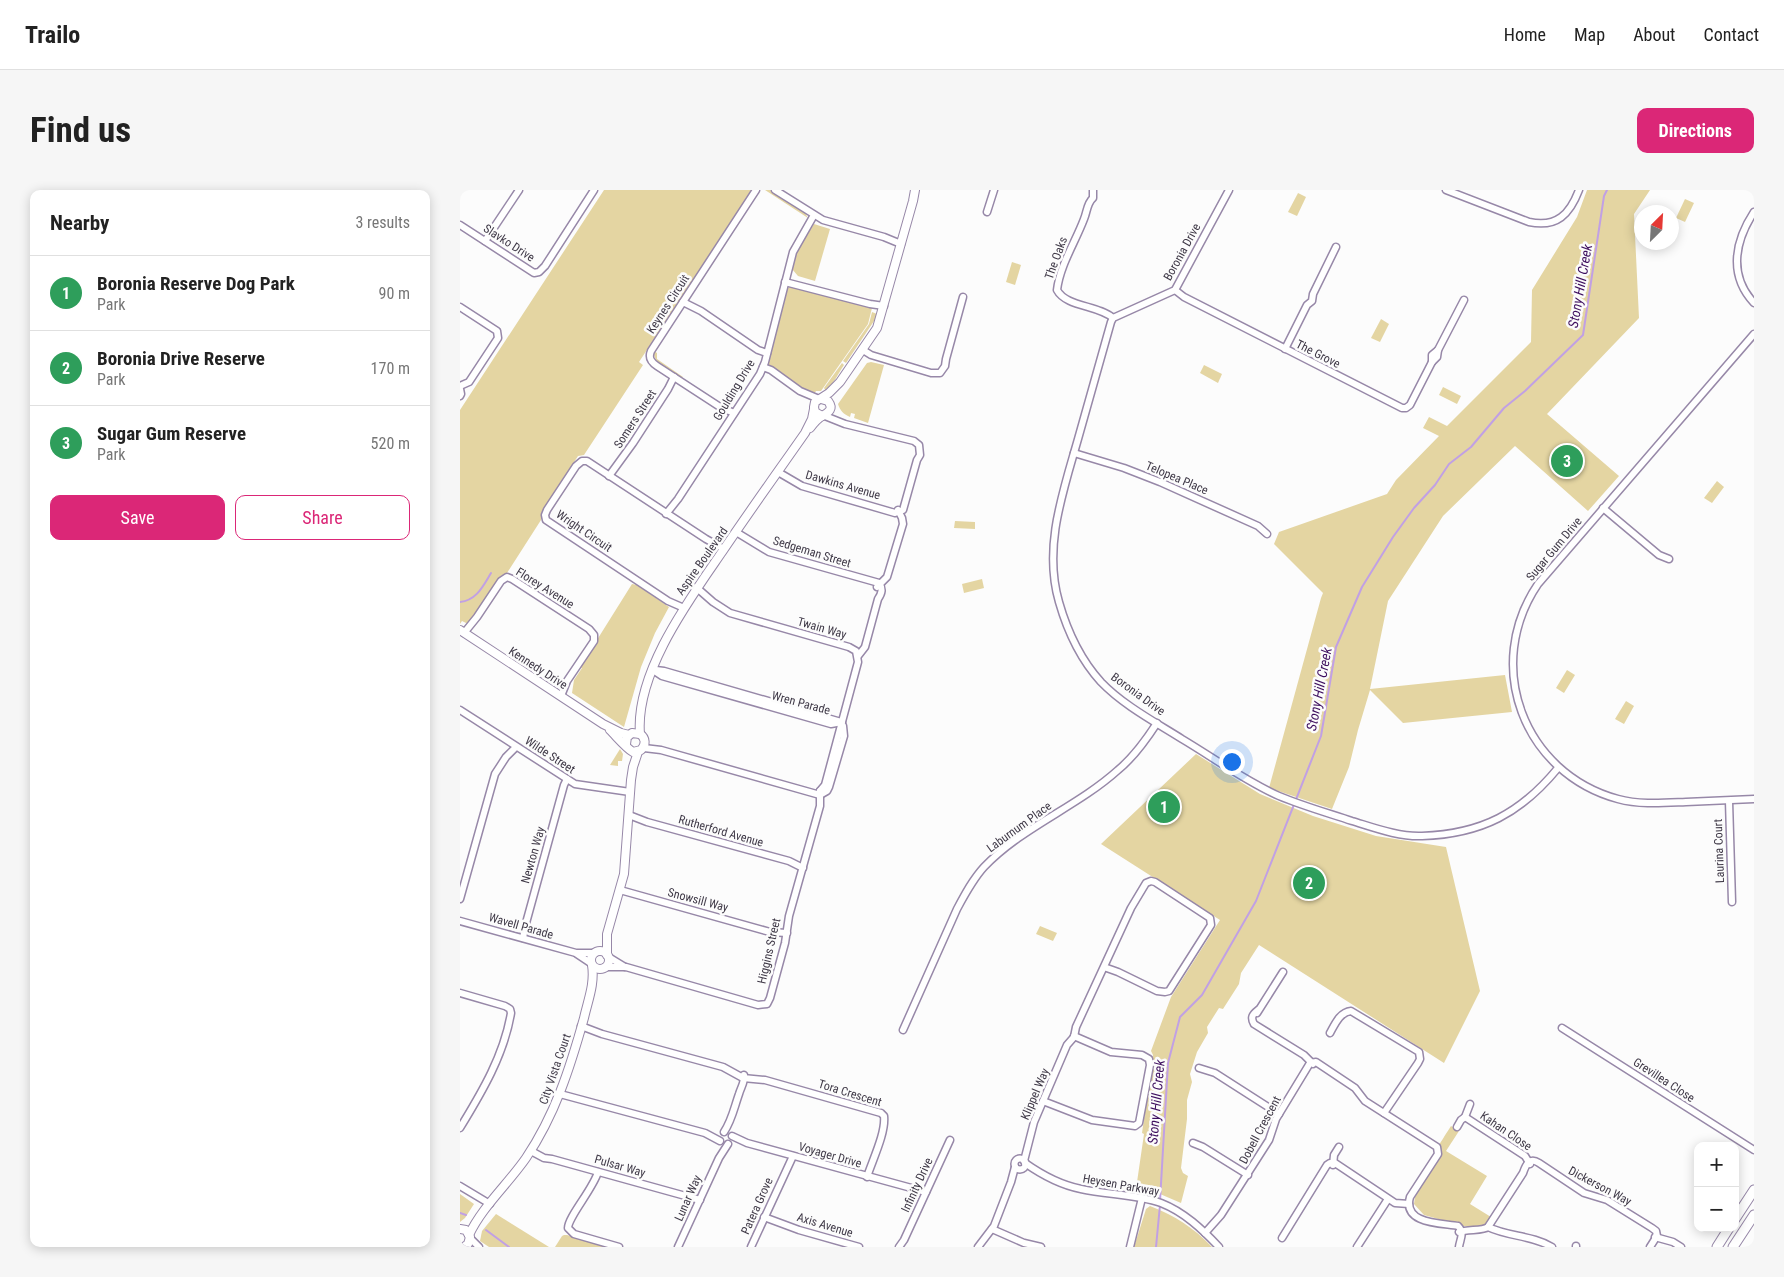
<!DOCTYPE html>
<meta charset="utf-8">
<style>
:root{--surface:#fff;--page:#f6f6f6;--text:#222;--muted:#767676;--line:#e0e0e0;--accent:#db2777}
body{margin:0;font-family:"Roboto Condensed",sans-serif;background:var(--page);color:var(--text)}
.controls{position:absolute;right:15px;bottom:15px;display:grid;overflow:hidden;border-radius:10px;box-shadow:0 2px 12px #0003}
.controls button{width:45px;height:45px;display:grid;place-items:center;padding:0;border:0;border-bottom:1px solid var(--line);background:var(--surface);color:var(--text);font:25px sans-serif}
.compass{position:absolute;left:1174px;top:15px;width:45px;height:45px;border-radius:50%;background:var(--surface);box-shadow:0 2px 12px #0003;rotate:24deg}
.you{position:absolute;left:771px;top:571px;width:18px;height:18px;margin:-12px;border:4px solid #fff;border-radius:50%;background:#1a73e8;box-shadow:0 0 0 8px #1a73e833}
.badge{display:grid;place-items:center;width:32px;height:32px;border-radius:50%;background:var(--accent);color:#fff;font-size:16px;font-weight:700}
.pin{position:absolute;translate:-50% -50%;border:2px solid #fff;box-shadow:0 1px 5px #0006}
.list{margin:0;padding:0;list-style:none}
h2{display:flex;justify-content:space-between;align-items:center;height:65px;margin:0;padding:0 20px;font-size:21px}
h2 small{font-size:16px;font-weight:400;color:var(--muted)}
.list li{display:grid;grid-template-columns:32px 1fr auto;gap:15px;align-items:center;box-sizing:border-box;height:75px;padding:0 20px;border-top:1px solid var(--line)}
.list b{display:block;font-size:19px;white-space:nowrap}
.list p{margin:0;font-size:16px;white-space:nowrap;color:var(--muted)}
.list em{font-size:16px;font-style:normal;color:var(--muted)}
.actions{display:flex;gap:10px;padding:15px 20px}
.actions a{flex:1;padding:11px 0;border:1px solid var(--accent);border-radius:10px;text-align:center;font-size:18px;color:var(--accent)}
.actions .main{background:var(--accent);color:#fff}
.map{position:relative;flex:none;width:1294px;height:1057px;overflow:hidden;border-radius:10px}
header{display:flex;align-items:center;gap:30px;box-sizing:border-box;height:70px;padding:0 25px;background:var(--surface);border-bottom:1px solid var(--line)}
header strong{font-size:24px}
nav{display:flex;gap:28px;margin-inline-start:auto;font-size:18px}
.intro{display:flex;align-items:center;justify-content:space-between;box-sizing:border-box;height:120px;padding:0 30px}
h1{margin:0;font-size:35px}
.button{padding:12px 22px;border-radius:10px;background:var(--accent);color:#fff;font-size:18px;font-weight:700}
main{display:flex;gap:30px;padding:0 30px}
aside{flex:1;background:var(--surface);border-radius:10px;box-shadow:0 2px 12px #0003}
.map>svg:first-child{display:block}
</style>
<header>
<strong>Trailo</strong>
<nav><a>Home</a><a>Map</a><a>About</a><a>Contact</a></nav>
</header>
<div class="intro"><h1>Find us</h1><a class="button">Directions</a></div>
<main>
<aside>
<h2>Nearby<small>3 results</small></h2>
<ul class="list">
<li><span class="badge" style="background:#2e9e5b">1</span><div><b>Boronia Reserve Dog Park</b><p>Park</p></div><em>90 m</em></li>
<li><span class="badge" style="background:#2e9e5b">2</span><div><b>Boronia Drive Reserve</b><p>Park</p></div><em>170 m</em></li>
<li><span class="badge" style="background:#2e9e5b">3</span><div><b>Sugar Gum Reserve</b><p>Park</p></div><em>520 m</em></li>
</ul>
<div class="actions"><a class="main">Save</a><a>Share</a></div>
</aside>
<div class="map">
<svg width="1294" height="1057" viewBox="0 0 1294 1057">
<rect width="100%" height="100%" fill="#fcfcfc"/>
<g fill="#e4d5a2">
<polygon points="144,0 292,0 179,172 183,175 124,265 118,266 81,323 81,330 47,383 41,386 8,434 2,431 0,434 0,220"/>
<polygon points="305,0 310,0 345,23 348,28"/>
<polygon points="1127,0 1190,0 1174,24 1179,128 1087,224 1159,286 1128,321 1055,256 983,326 928,411 910,499 1045,485 1052,522 943,533 910,500 898,540 889,577 872,619 809,598 861,408 863,403 814,354 819,342 927,304 936,290 979,246 963,238 969,227 987,236 1071,152 1072,100 1117,27"/>
<polygon points="838,3 846,7 837,26 828,22"/>
<polygon points="1225,9 1234,13 1225,32 1216,28"/>
<polygon points="354,34 370,39 355,91 338,86 332,79 336,62"/>
<polygon points="552,72 561,75 555,95 546,92"/>
<polygon points="330,96 412,118 408,134 361,201 356,201 354,204 350,204 311,179 308,174 326,101"/>
<polygon points="412,122 417,124 416,128 386,173 383,171 409,134"/>
<polygon points="921,129 929,134 920,152 911,148"/>
<path d="M 194,161 L 197,163 L 197,169 L 223,187 L 221,188 C 212,182 192,174 194,161 Z"/>
<path d="M 411,172 L 424,175 L 408,233 L 394,228 L 395,224 L 391,223 L 390,227 C 383,224 380,220 378,214 L 407,173 Z"/>
<path d="M 382,173 L 384,175 C 378,184 374,193 366,201 L 364,198 Z"/>
<polygon points="744,175 762,184 758,193 740,183"/>
<polygon points="983,197 1001,206 997,214 979,205"/>
<polygon points="1257,291 1264,297 1252,313 1244,308"/>
<polygon points="495,331 515,332 515,339 494,338"/>
<polygon points="522,389 524,398 504,403 502,394"/>
<polygon points="172,394 177,395 209,417 195,443 181,477 164,537 112,503 114,490 122,478 120,477"/>
<polygon points="1107,480 1115,485 1104,503 1096,498"/>
<polygon points="1166,511 1174,516 1164,534 1155,529"/>
<polygon points="160,559 163,564 162,571 158,571 158,576 150,575"/>
<polygon points="736,564 800,604 853,626 916,646 986,657 1020,801 984,873 799,755 781,783 779,794 763,819 759,818 747,837 748,843 737,862 730,884 732,892 727,910 727,929 721,978 723,983 728,986 721,1013 700,1004 676,999 684,944 682,943 693,865 691,861 711,807 760,730 641,654"/>
<polygon points="580,736 597,743 593,751 576,744"/>
<path d="M 991,936 L 999,941 L 986,961 L 1027,986 L 1010,1014 L 1031,1027 L 1026,1037 L 1003,1036 L 964,1025 L 954,1014 C 957,988 977,958 991,936 Z"/>
<polygon points="0,1004 14,1014 5,1028 0,1032"/>
<path d="M 690,1016 C 715,1026 733,1037 752,1057 L 674,1057 L 686,1019 Z"/>
<polygon points="36,1024 89,1057 29,1057 20,1051 22,1041"/>
<polygon points="104,1045 107,1045 149,1057 95,1057 102,1046"/>
</g>
<g fill="none" stroke-linecap="round" stroke-linejoin="round">
<g stroke="#c1a0e4" stroke-width="2">
<path d="M 0,412 C 17,410 23,396 31,383"/>
<polyline points="700,1011 708,873 720,827 742,805 796,711 861,546 876,457 902,397 933,347 954,318 975,295 989,274 1011,257 1044,218 1065,201 1123,145 1144,6 1147,0"/>
<polyline points="0,1023 6,1025"/>
<polyline points="26,1040 49,1057"/>
<polyline points="696,1057 700,1015"/>
</g>
<defs>
<g id="minor">
<polyline points="315,0 363,30 424,47 441,54"/>
<path d="M 633,0 L 633,8 C 627,13 627,22 624,29 C 615,53 600,75 597,100 C 606,117 638,115 653,128"/>
<path d="M 769,0 L 715,100 L 653,128 L 651,132 C 640,171 629,210 618,249 C 603,302 583,357 599,412 C 607,440 621,470 641,492 C 663,515 695,532 722,549 C 754,568 785,591 819,606 C 843,616 868,623 892,631 C 915,638 939,647 962,646 C 1022,644 1061,623 1098,578"/>
<path d="M 986,0 L 1069,32 C 1097,38 1110,24 1119,0"/>
<polyline points="527,22 534,0"/>
<path d="M 1294,22 C 1275,51 1268,85 1294,113"/>
<polyline points="0,35 74,83 79,82 85,76 134,0"/>
<polyline points="25,51 59,0"/>
<polyline points="325,92 410,114 424,116"/>
<polyline points="715,100 724,107 942,218 946,218 950,215 972,172 972,165 978,160"/>
<polyline points="223,112 241,121 298,160 307,163"/>
<polyline points="0,117 37,141 38,148 9,192 0,196"/>
<path d="M 1294,144 L 1078,394 C 1023,475 1063,583 1158,609 C 1180,615 1203,613 1226,612 C 1248,611 1271,610 1294,609"/>
<polyline points="825,159 847,115 852,111 853,104 876,57"/>
<polyline points="403,160 411,165 471,183 480,183 485,176 486,169 503,107"/>
<polyline points="972,172 977,167 978,160 1004,110"/>
<polyline points="303,177 311,180 340,201 359,209"/>
<polyline points="0,199 1,204 0,206"/>
<path d="M 274,223 L 260,217 L 197,176 C 191,172 188,168 191,161 L 296,0"/>
<polyline points="614,263 664,278 700,292 798,336 807,344"/>
<polyline points="318,282 342,296 435,323 443,320 457,270 460,265 459,255 454,251 385,234 365,226"/>
<polyline points="149,286 173,253 208,199 214,187"/>
<polyline points="1143,318 1199,365 1209,369"/>
<polyline points="206,324 218,309 300,184 305,172 333,62 354,25"/>
<path d="M 276,342 L 309,362 L 419,393 C 423,399 422,403 418,409 L 405,457 L 398,466"/>
<polyline points="417,397 427,387 443,334 442,328 438,320"/>
<polyline points="237,398 253,412 270,423 389,457 396,461 398,472 365,595 360,601"/>
<polyline points="224,418 208,411 86,330 85,325 87,320 116,276 122,271 127,271 246,349 264,359"/>
<polyline points="4,443 17,427 41,391 47,387 52,389 129,439 134,445 134,451 107,491 101,506"/>
<polyline points="193,480 202,486 371,534 382,532"/>
<polyline points="196,480 204,481 381,532"/>
<polyline points="0,520 115,594 170,602"/>
<polyline points="184,558 201,560 360,605 367,601 369,597 384,546 383,536"/>
<polyline points="1269,611 1272,712"/>
<polyline points="169,625 187,632 329,671 343,678"/>
<polyline points="160,700 310,742 327,743"/>
<polyline points="0,709 35,584 46,567 56,557"/>
<polyline points="0,731 116,763 135,763"/>
<polyline points="63,748 66,733 104,595 107,589"/>
<polyline points="117,764 132,774"/>
<polyline points="147,766 165,777"/>
<polyline points="145,777 166,777 298,815 307,814 310,808 325,753 329,726 360,616 360,601"/>
<path d="M 0,803 L 45,816 L 50,819 L 51,823 C 44,865 22,902 0,938"/>
<path d="M 798,820 C 793,824 790,827 794,834 L 844,865 L 853,874"/>
<polyline points="797,823 823,782"/>
<path d="M 121,836 L 142,844 L 263,877 L 283,888 L 305,890 L 421,923 L 424,926 C 426,943 412,971 407,987"/>
<polyline points="1102,838 1294,960"/>
<path d="M 443,840 L 497,719 C 505,704 513,689 524,677 C 562,637 617,617 658,580 C 674,567 686,550 697,533"/>
<path d="M 870,843 C 875,834 880,822 891,821 L 959,862 L 960,869 L 958,873 L 924,923"/>
<polyline points="739,878 755,883 819,924"/>
<polyline points="100,904 245,943 260,951"/>
<polyline points="583,911 632,930 675,936 679,933 690,875 689,869 682,865 651,862 614,846"/>
<polyline points="1005,927 1065,966 1070,974"/>
<polyline points="997,937 1001,930 1005,927 1010,914"/>
<path d="M 264,942 C 272,930 274,918 279,904 C 281,897 285,892 284,885"/>
<polyline points="272,946 287,953 466,1002"/>
<polyline points="733,953 743,957 788,985"/>
<polyline points="71,961 84,968 92,969 240,1010"/>
<circle cx="560" cy="974" r="5.5"/>
<polyline points="564,971 574,932 607,855 614,847 616,837 671,718 686,693 691,691 695,692 750,728 751,735 709,801 705,802 697,801 658,782 644,777"/>
<path d="M 565,973 C 582,985 601,995 621,999 C 647,1005 675,1004 701,1013 C 724,1022 742,1039 759,1057"/>
<polyline points="873,975 874,965 879,957"/>
<path d="M 138,982 C 133,999 108,1027 108,1038 L 114,1044 L 159,1057"/>
<polyline points="0,996 30,1014"/>
<polyline points="304,1027 339,1040 399,1057"/>
<path d="M 1028,1037 C 1049,1047 1072,1045 1092,1057"/>
<polyline points="532,1039 564,1053 581,1057"/>
<path d="M 999,1042 C 1008,1039 1023,1041 1028,1037 L 1063,983 C 1066,974 1070,967 1079,973 L 1124,1003 L 1147,1010 L 1192,1038 L 1196,1041 L 1197,1046 L 1190,1057"/>
<path d="M 745,1043 L 761,1025 L 809,950 L 816,929 L 850,873 L 856,872 L 895,898 L 905,911 L 977,957 L 978,964 L 950,1007 C 942,1035 984,1033 998,1036 C 1005,1043 1000,1049 999,1057"/>
<polyline points="1195,1047 1213,1052 1221,1057"/>
<polyline points="10,1048 19,1057"/>
<polyline points="822,1048 867,975 870,973 875,973 935,1013 949,1014"/>
<polyline points="218,1057 259,968 268,954"/>
<polyline points="291,1057 333,966"/>
<polyline points="439,1057 444,1050 490,950"/>
<polyline points="518,1057 534,1036 551,992 555,977"/>
<polyline points="670,1057 682,1008"/>
<polyline points="897,1057 928,1009"/>
<polyline points="1116,1057 1116,1056"/>
</g>
<g id="tertiary">
<polyline points="362,226 355,222 354,217 355,212 369,203 380,192 417,138 453,11 455,0"/>
<path d="M 350,238 C 353,234 357,229 362,226 C 369,222 374,219 368,211 L 361,209"/>
<polyline points="0,440 143,534 161,543 169,545"/>
<path d="M 150,540 C 157,547 166,558 173,562 L 181,560 C 186,555 186,548 180,544 L 172,543 L 167,547 L 166,554"/>
<path d="M 180,544 C 175,483 229,410 262,362 C 289,322 317,283 345,243 L 352,229 L 354,219"/>
<circle cx="140" cy="770" r="9"/>
<polyline points="147,765 147,744 164,684 171,590 173,577 178,562"/>
<polyline points="0,1039 6,1040 10,1047 8,1054 4,1057"/>
<path d="M 9,1045 C 22,1017 48,994 66,968 C 95,925 110,878 124,828 C 128,810 135,794 132,775"/>
</g>
<g id="secondary">
<polyline points="1275,1029 1294,1000"/>
<polyline points="1257,1057 1269,1038"/>
<polyline points="1273,1057 1294,1025"/>
</g>
</defs>
<use href="#minor" stroke="#9788a8" stroke-width="9"/>
<use href="#tertiary" stroke="#9788a8" stroke-width="10"/>
<use href="#secondary" stroke="#9788a8" stroke-width="11"/>
<use href="#minor" stroke="#fff" stroke-width="6"/>
<use href="#tertiary" stroke="#fff" stroke-width="8"/>
<use href="#secondary" stroke="#fff" stroke-width="9"/>
</g>
<g text-anchor="middle" dominant-baseline="central" stroke-width="5" stroke-linejoin="round" paint-order="stroke">
<g font-size="12" fill="#3f3947" stroke="#fcfcfc">
<text transform="translate(49 53) rotate(33)">Slavko Drive</text>
<text transform="translate(722 62) rotate(-61)">Boronia Drive</text>
<text transform="translate(596 68) rotate(-70)">The Oaks</text>
<text transform="translate(208 114) rotate(-57)">Keynes Circuit</text>
<text transform="translate(858 164) rotate(27)">The Grove</text>
<text transform="translate(274 200) rotate(-59)">Goulding Drive</text>
<text transform="translate(175 229) rotate(-57)">Somers Street</text>
<text transform="translate(717 288) rotate(23)">Telopea Place</text>
<text transform="translate(383 295) rotate(16)">Dawkins Avenue</text>
<text transform="translate(124 341) rotate(34)">Wright Circuit</text>
<text transform="translate(1094 359) rotate(-50)">Sugar Gum Drive</text>
<text transform="translate(352 362) rotate(17)">Sedgeman Street</text>
<text transform="translate(242 371) rotate(-55)">Aspire Boulevard</text>
<text transform="translate(85 398) rotate(32)">Florey Avenue</text>
<text transform="translate(362 438) rotate(16)">Twain Way</text>
<text transform="translate(78 478) rotate(33)">Kennedy Drive</text>
<text transform="translate(678 504) rotate(36)">Boronia Drive</text>
<text transform="translate(341 513) rotate(15)">Wren Parade</text>
<text transform="translate(90 565) rotate(33)">Wilde Street</text>
<text transform="translate(559 637) rotate(-36)">Laburnum Place</text>
<text transform="translate(261 641) rotate(16)">Rutherford Avenue</text>
<text transform="translate(1259 661) rotate(-92)">Laurina Court</text>
<text transform="translate(73 665) rotate(-74)">Newton Way</text>
<text transform="translate(238 710) rotate(15)">Snowsill Way</text>
<text transform="translate(61 736) rotate(16)">Wavell Parade</text>
<text transform="translate(309 761) rotate(-77)">Higgins Street</text>
<text transform="translate(95 879) rotate(-71)">City Vista Court</text>
<text transform="translate(1204 890) rotate(33)">Grevillea Close</text>
<text transform="translate(390 903) rotate(17)">Tora Crescent</text>
<text transform="translate(575 904) rotate(-67)">Klippel Way</text>
<text transform="translate(800 940) rotate(-62)">Dobell Crescent</text>
<text transform="translate(1046 941) rotate(34)">Kahan Close</text>
<text transform="translate(370 965) rotate(16)">Voyager Drive</text>
<text transform="translate(160 976) rotate(16)">Pulsar Way</text>
<text transform="translate(457 995) rotate(-65)">Infinity Drive</text>
<text transform="translate(661 995) rotate(10)">Heysen Parkway</text>
<text transform="translate(1140 996) rotate(28)">Dickerson Way</text>
<text transform="translate(228 1008) rotate(-66)">Lunar Way</text>
<text transform="translate(297 1016) rotate(-66)">Patera Grove</text>
<text transform="translate(365 1035) rotate(17)">Axis Avenue</text>
</g>
<g font-size="14" font-style="italic" fill="#3e0f5f" stroke="#fcfcfc">
<text transform="translate(1120 96) rotate(-80)">Stony Hill Creek</text>
<text transform="translate(859 499) rotate(-79)">Stony Hill Creek</text>
<text transform="translate(696 912) rotate(-85)">Stony Hill Creek</text>
</g>
</g>
</svg>
<div class="controls">
<button>+</button>
<button>−</button>
</div>
<svg class="compass" viewBox="-18 -18 36 36"><path d="M0-13l5 13h-10z" fill="#e53935"/><path d="M0 13l5-13h-10z" fill="#767676"/></svg>
<div class="you"></div>
<div class="pin badge" style="left:704px;top:617px;background:#2e9e5b">1</div>
<div class="pin badge" style="left:849px;top:693px;background:#2e9e5b">2</div>
<div class="pin badge" style="left:1107px;top:271px;background:#2e9e5b">3</div>
</div>
</main>
